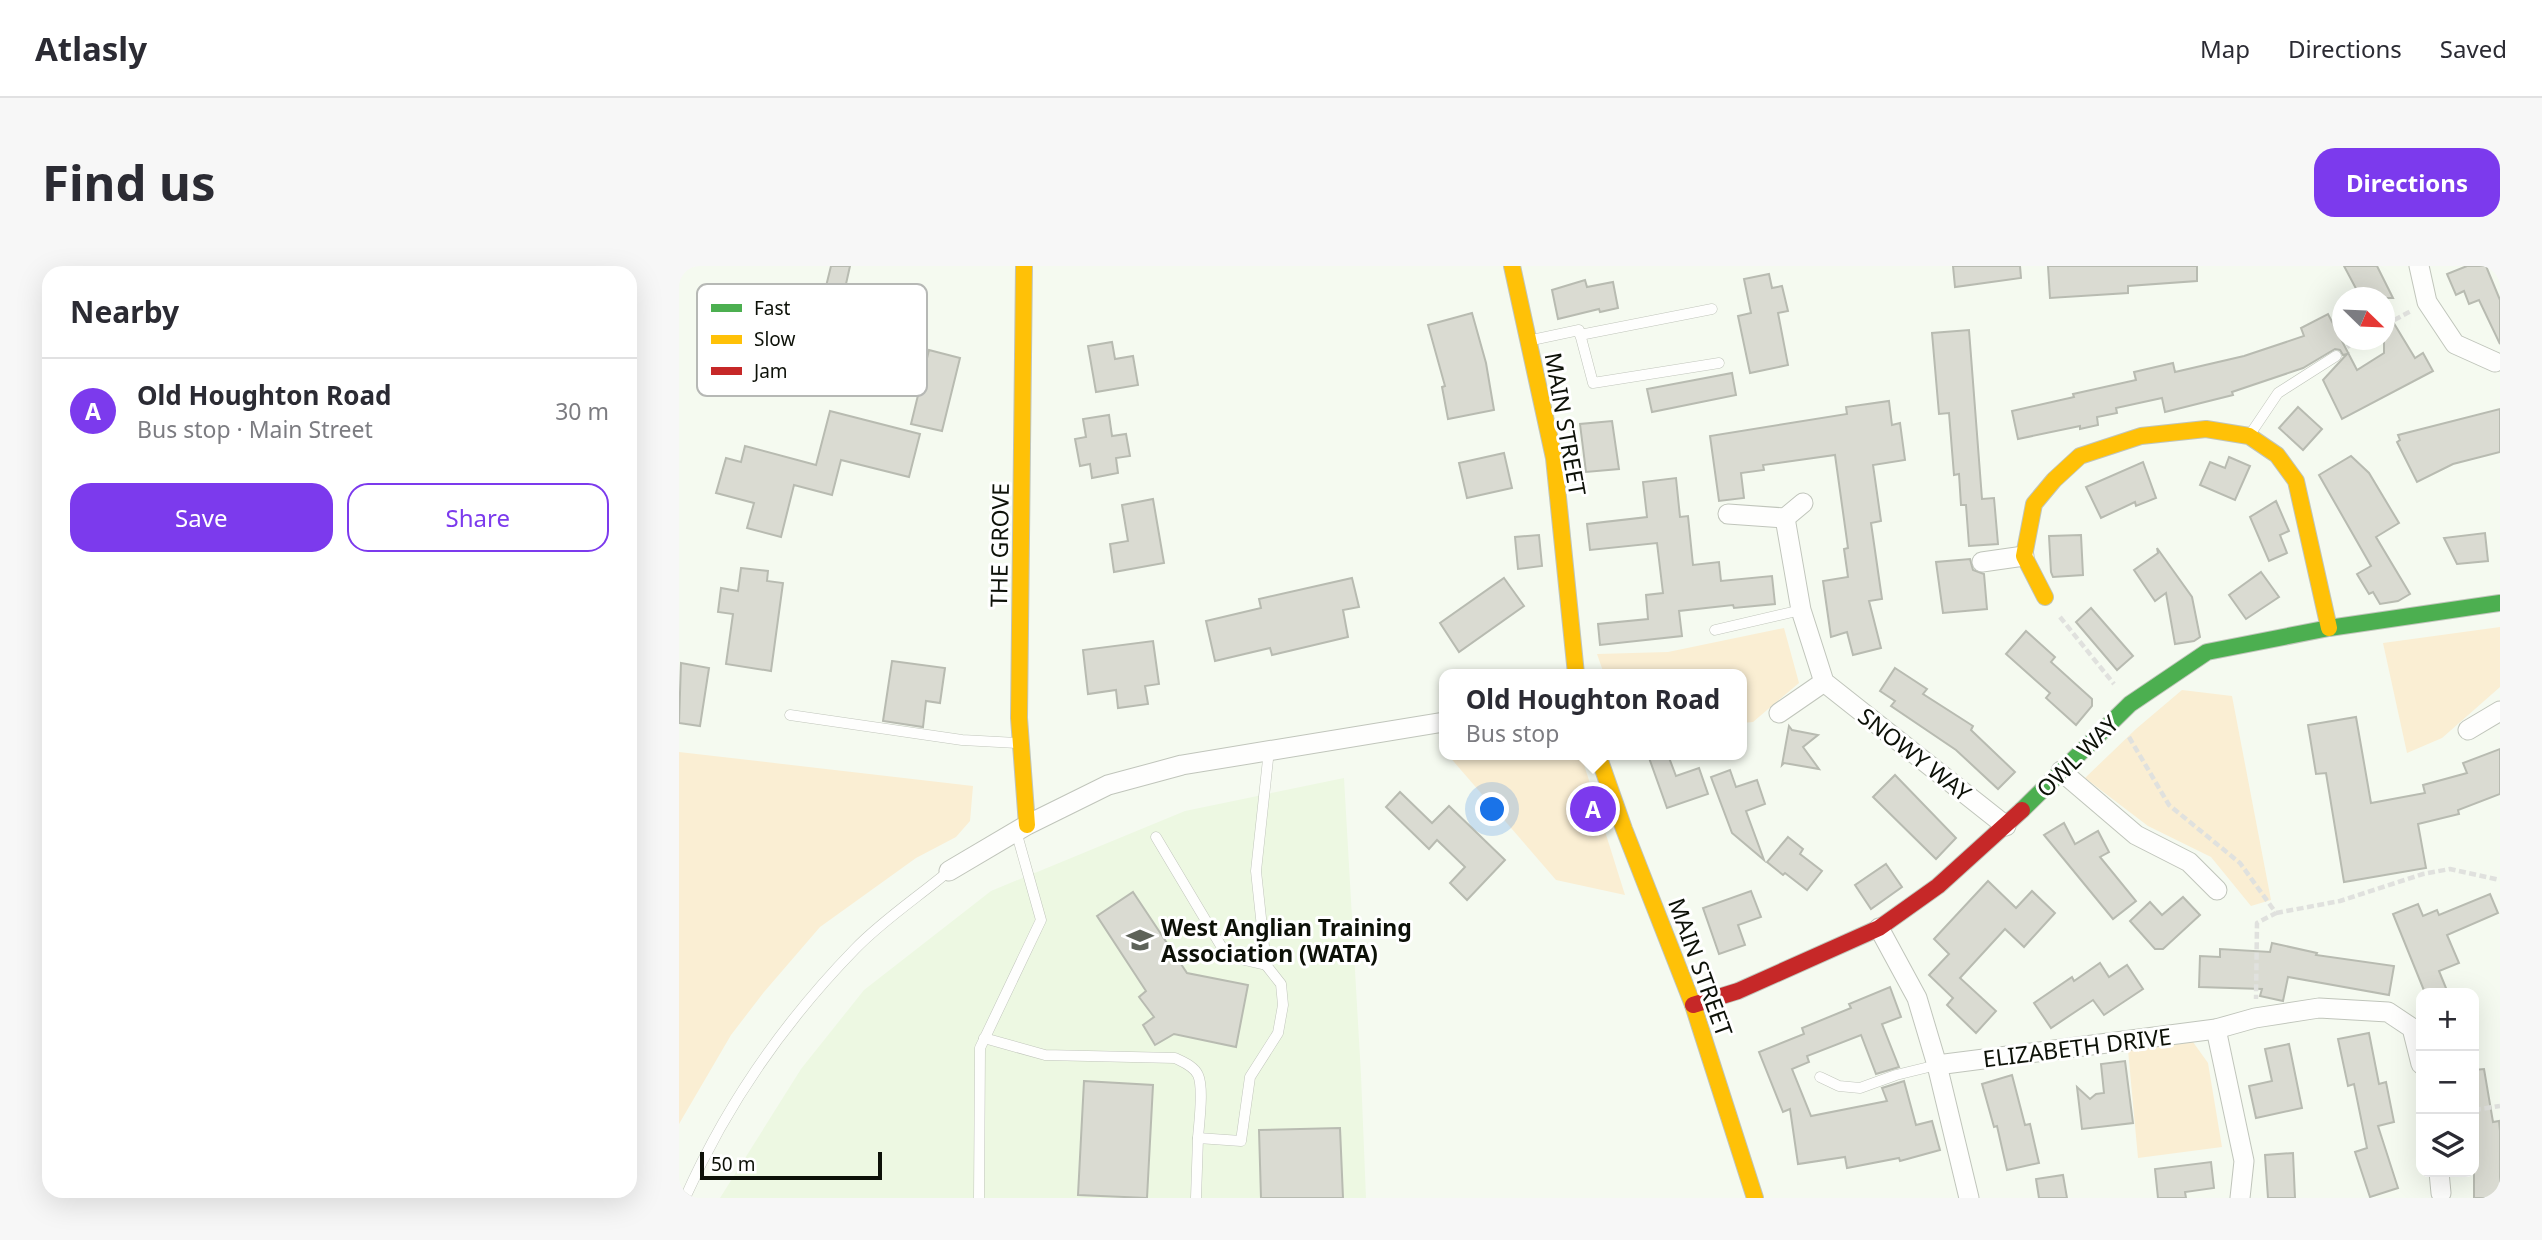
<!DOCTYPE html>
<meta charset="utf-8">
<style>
:root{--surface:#fff;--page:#f7f7f7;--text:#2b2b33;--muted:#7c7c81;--line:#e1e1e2;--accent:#7c3aed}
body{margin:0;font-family:"Noto Sans",sans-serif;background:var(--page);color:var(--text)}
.controls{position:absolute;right:21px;bottom:21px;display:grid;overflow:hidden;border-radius:14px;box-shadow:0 7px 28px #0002}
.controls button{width:63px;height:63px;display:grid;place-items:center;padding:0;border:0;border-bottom:2px solid var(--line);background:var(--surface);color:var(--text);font:35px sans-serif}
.compass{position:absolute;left:1653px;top:21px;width:63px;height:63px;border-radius:50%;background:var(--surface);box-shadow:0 7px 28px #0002;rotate:113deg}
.scale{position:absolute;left:21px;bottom:18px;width:182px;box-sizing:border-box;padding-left:7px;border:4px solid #0d1108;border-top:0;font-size:19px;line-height:24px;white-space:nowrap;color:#0d1108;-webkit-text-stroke:5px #fff;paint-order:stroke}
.you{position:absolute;left:814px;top:544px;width:24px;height:24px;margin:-18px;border:5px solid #fff;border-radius:50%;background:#1a73e8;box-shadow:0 0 0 10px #1a73e833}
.badge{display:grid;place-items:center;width:46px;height:46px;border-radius:50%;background:var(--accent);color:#fff;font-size:23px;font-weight:700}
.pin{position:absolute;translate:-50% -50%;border:4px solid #fff;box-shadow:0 2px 7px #0006}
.popup{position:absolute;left:760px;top:403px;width:308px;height:91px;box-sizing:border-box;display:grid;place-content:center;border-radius:14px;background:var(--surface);filter:drop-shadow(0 2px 5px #0005);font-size:23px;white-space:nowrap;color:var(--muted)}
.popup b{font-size:26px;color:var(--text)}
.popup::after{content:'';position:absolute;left:50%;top:100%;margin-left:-14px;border:14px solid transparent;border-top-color:var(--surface)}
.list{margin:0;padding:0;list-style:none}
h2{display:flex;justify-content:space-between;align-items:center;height:91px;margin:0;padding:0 28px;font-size:30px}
h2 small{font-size:23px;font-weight:400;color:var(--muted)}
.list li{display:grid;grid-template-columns:46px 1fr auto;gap:21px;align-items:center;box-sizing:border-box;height:105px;padding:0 28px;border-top:2px solid var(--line)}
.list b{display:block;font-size:26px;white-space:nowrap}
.list p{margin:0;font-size:23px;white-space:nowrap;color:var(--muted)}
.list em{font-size:23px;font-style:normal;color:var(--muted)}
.actions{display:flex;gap:14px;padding:21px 28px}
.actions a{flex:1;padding:16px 0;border:2px solid var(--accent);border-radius:21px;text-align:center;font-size:24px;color:var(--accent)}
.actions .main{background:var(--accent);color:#fff}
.icon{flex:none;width:38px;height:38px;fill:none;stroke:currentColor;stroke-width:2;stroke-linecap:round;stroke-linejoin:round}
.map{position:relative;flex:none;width:1821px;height:932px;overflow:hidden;border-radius:21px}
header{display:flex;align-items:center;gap:42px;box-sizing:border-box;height:98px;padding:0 35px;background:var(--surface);border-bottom:2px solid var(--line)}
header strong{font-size:33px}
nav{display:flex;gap:38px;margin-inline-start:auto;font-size:24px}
.intro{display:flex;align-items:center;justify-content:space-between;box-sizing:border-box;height:168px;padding:0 42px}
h1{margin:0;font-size:49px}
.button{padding:18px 32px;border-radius:21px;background:var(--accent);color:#fff;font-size:24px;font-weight:700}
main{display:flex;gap:42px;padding:0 42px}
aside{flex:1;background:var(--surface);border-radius:21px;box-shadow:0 7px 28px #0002}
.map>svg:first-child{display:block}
</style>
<header>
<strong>Atlasly</strong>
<nav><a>Map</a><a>Directions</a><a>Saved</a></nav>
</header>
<div class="intro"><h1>Find us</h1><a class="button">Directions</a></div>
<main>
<aside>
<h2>Nearby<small></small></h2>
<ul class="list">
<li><span class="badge">A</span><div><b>Old Houghton Road</b><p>Bus stop · Main Street</p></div><em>30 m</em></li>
</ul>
<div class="actions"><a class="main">Save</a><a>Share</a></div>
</aside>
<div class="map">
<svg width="1821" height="932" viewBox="0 0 1821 932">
<rect width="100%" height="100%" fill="#f5faf0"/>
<polygon fill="#edf8e2" points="665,512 682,809 687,932 41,932 122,803 185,724 312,625 506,545"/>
<g fill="#faeed3">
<polygon points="1821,361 1821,421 1763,472 1728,487 1704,377"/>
<polygon points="1105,362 1120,417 1074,456 1063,457 1063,408 925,408 918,388 989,386"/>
<polygon points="1503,424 1553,430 1592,634 1572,640 1532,591 1469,560 1406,512 1457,463"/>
<polygon points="0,486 294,520 291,555 277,571 237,592 141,661 85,726 52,769 0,858"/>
<polygon points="769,489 902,489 946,629 877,614"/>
<polygon points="1514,776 1529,797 1543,881 1459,892 1449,784"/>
</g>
<g fill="#dadbd2" stroke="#b8bbb1" stroke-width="2">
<polygon points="152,0 171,0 165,27 188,32 179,67 138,57"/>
<polygon points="1274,0 1341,0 1342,12 1276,21"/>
<polygon points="1369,0 1518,0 1518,15 1449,20 1449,27 1371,32"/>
<polygon points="1665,0 1698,0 1714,32 1682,32"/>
<polygon points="1788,0 1807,0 1821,34 1821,78 1800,34 1790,38 1785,25 1777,29 1768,8"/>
<polygon points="1090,8 1093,22 1103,20 1109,45 1099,47 1109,99 1071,107 1059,50 1072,47 1065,13"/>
<polygon points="906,14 908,21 934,16 939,42 921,46 920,43 879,53 873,24"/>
<polygon points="1705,41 1736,92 1744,87 1754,105 1663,153 1644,114 1668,88 1664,89 1661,84 1656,83 1624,102 1553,126 1554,129 1486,146 1483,132 1437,142 1438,147 1418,151 1419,159 1401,163 1401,160 1339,173 1333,145 1395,131 1394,128 1457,114 1455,106 1494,97 1496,106 1565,90 1625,70 1622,62 1649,48 1678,104 1705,87"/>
<polygon points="793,47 807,97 815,144 769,153 763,121 766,120 749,59"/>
<polygon points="1290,64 1303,233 1315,232 1319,278 1290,280 1287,239 1282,239 1280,208 1275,209 1270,147 1260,148 1253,67"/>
<polygon points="433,76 436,93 454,90 459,119 417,126 409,80"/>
<polygon points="250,84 281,92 263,165 232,158"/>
<polygon points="1053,107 1057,129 973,146 968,123"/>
<polygon points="1210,135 1213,159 1221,157 1226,194 1194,199 1202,255 1192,257 1203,333 1190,335 1202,382 1174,389 1168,366 1152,371 1144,315 1169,311 1165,283 1169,282 1156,189 1084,199 1085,204 1062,207 1065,232 1040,235 1031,170 1168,148 1167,141"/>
<polygon points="1619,141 1643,163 1624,184 1600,162"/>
<polygon points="1821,143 1821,186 1774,198 1738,216 1718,176 1721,174 1719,169"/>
<polygon points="151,145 241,168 230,211 162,194 153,229 115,219 102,271 68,262 75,237 37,227 47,192 62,196 66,180 137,199"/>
<polygon points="430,149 433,170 447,168 451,190 437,192 439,207 413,212 411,198 401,200 396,173 407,171 404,153"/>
<polygon points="933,155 940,203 907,206 901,158"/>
<polygon points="825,187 833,222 788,232 780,197"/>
<polygon points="1672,190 1690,207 1720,257 1697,271 1731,328 1719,335 1701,338 1694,326 1690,328 1678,308 1692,300 1640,209"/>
<polygon points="1550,191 1571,200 1556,234 1521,219 1531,196 1546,202"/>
<polygon points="1464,196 1477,232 1457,240 1456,236 1422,252 1407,221"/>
<polygon points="997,212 1001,251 1009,250 1014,299 1040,296 1042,315 1093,310 1096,338 1055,342 1054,339 1000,345 1003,370 921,379 919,358 969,353 967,329 984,327 978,277 911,284 908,258 968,251 964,216"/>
<polygon points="474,233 485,297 435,306 431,278 449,275 443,239"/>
<polygon points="1597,235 1610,265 1601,269 1608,287 1590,295 1571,251"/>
<polygon points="1806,267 1809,295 1778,298 1765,272"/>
<polygon points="860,269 863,300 839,303 836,271"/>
<polygon points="1402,269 1404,309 1374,311 1372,306 1370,270"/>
<polygon points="1478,282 1513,331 1521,371 1515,375 1496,378 1487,327 1476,335 1455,304 1479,287"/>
<polygon points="1291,293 1294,304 1305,308 1308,343 1264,347 1257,296"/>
<polygon points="62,302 89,305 88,315 104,317 92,405 47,398 54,348 39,346 42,322 59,325"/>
<polygon points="1582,306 1600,331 1567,353 1550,329"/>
<polygon points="673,312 680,341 664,344 669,371 593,389 591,382 536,395 527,355 582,342 580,333"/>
<polygon points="825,312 845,340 780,386 761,357"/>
<polygon points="1412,342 1454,390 1438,404 1397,356"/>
<polygon points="1347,365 1376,391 1372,396 1413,433 1413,440 1397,459 1367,432 1371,427 1327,388"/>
<polygon points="474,375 480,418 466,420 469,438 439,442 437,424 409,428 404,384"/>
<polygon points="213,395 266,402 261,437 247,435 244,461 204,455"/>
<polygon points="2,397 30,402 21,460 0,457"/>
<polygon points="1216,402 1248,423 1244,428 1294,460 1292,464 1336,506 1319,523 1277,484 1212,440 1216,435 1201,425"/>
<polygon points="1677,451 1692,537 1746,527 1744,519 1788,507 1784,497 1821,483 1821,528 1779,544 1780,548 1739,558 1747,602 1665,616 1647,507 1637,508 1629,459"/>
<polygon points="1110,460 1113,464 1139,469 1124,481 1140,503 1105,497 1103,499"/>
<polygon points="969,489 989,489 997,510 1020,502 1029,528 988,542"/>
<polygon points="1051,504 1057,521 1078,514 1086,538 1067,545 1085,594 1053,567 1032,511"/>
<polygon points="1216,509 1277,572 1257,593 1194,531"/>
<polygon points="721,526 753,557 770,540 826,594 788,634 771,617 786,601 758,574 750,583 707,541"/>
<polygon points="1385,557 1396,578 1419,565 1430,586 1421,591 1457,635 1434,653 1365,569"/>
<polygon points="1109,571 1124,583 1121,588 1143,605 1128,624 1106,607 1104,609 1088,596"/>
<polygon points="1207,598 1223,621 1192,643 1176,619"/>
<polygon points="1309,615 1337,642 1353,625 1376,647 1345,681 1326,663 1281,712 1317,745 1297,767 1268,739 1274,732 1250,709 1270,688 1255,673"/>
<polygon points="1072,625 1082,651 1059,659 1066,679 1040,688 1024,642"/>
<polygon points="454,626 508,707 569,719 557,781 495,768 476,779 464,759 475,751 460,731 467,725 418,650"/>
<polygon points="1811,628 1819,647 1768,669 1780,697 1760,705 1769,727 1746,727 1714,648 1739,638 1744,650 1758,644 1760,649"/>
<polygon points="1504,631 1521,649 1484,683 1476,683 1451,655 1471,636 1483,649"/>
<polygon points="1593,677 1638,687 1637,689 1715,700 1710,729 1609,711 1604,735 1581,730 1583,723 1520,721 1521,690 1541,691 1541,683 1591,686"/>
<polygon points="1421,697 1430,711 1448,699 1464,723 1425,749 1414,734 1372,762 1355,737 1393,711 1395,715"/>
<polygon points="1211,721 1222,751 1203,758 1220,801 1197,808 1182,769 1128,790 1130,796 1113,803 1132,850 1208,835 1203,822 1225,815 1237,859 1253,855 1261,884 1221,895 1220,892 1168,902 1166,891 1119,898 1111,843 1104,846 1080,786 1125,768 1123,762 1172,742 1170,738"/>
<polygon points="1690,767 1700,818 1707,816 1715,856 1699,860 1719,922 1691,931 1676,886 1688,882 1675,818 1669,820 1659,773"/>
<polygon points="1610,778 1623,842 1577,852 1570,820 1593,815 1586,783"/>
<polygon points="1446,795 1454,857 1403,863 1398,821 1411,833 1417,828 1425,827 1422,798"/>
<polygon points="1805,803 1814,856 1820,855 1821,865 1821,932 1795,932 1795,804"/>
<polygon points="1333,809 1346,859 1351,858 1360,897 1328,904 1318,860 1315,861 1303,818"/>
<polygon points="405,815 474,819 468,932 399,929"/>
<polygon points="661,862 664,932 582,932 580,864"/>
<polygon points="1614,887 1616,932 1589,932 1586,889"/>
<polygon points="1532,896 1535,922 1506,926 1507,932 1479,932 1476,903"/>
<polygon points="1384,909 1388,932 1360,932 1357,913"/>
</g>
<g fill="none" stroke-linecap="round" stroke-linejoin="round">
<defs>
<g id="lane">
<polyline points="901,69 1033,43"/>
<polyline points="853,74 900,64 914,117 1040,97"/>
<polyline points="1572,167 1599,127 1657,90"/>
<polyline points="1036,364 1122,344"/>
<polyline points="111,449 283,474 338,477"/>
<polyline points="477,571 548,690 587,699"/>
<path d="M 305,772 L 366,789 L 496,792 C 504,796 515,800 519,809 C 525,822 520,857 519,872"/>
<polyline points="1141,811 1160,820 1181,822 1217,809 1258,799"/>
<path d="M 6,932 C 47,839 105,756 176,683 C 204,654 239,631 270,605"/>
<polyline points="300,932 301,782 362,654 337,565"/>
<polyline points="517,932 519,872 562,875 571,811 599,767 604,739 602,718 587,699 577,605 590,484"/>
</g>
<g id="street">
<polyline points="1740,0 1748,36 1776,78 1816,96"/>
<polyline points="1049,248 1106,252 1124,237"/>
<polyline points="1106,252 1122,344 1145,416 1327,560"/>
<polyline points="1303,296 1345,290"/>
<polyline points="1100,447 1145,416"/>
<polyline points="1789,464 1821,445"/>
<polyline points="1382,505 1457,569 1510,596 1538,624"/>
<polyline points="270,605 348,559 429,519 503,499 765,456"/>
<polyline points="1200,662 1238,732 1258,799 1290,932"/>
<polyline points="1537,763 1565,895 1561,932"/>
<polyline points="1258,799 1537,763 1576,752 1640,742 1709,746 1733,762 1742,798"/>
<polyline points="1760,906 1762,927"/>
</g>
<polyline id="fast" points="1343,544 1451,438 1528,386 1650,362 1821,337"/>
<g id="slow">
<polyline points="345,0 340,452 348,559"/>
<polyline points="833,0 875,192 897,408"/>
<polyline points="1366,331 1345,290 1355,238 1375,214 1401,190 1462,170 1527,163 1570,170 1598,189 1617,215 1650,362"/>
<polyline points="919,489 945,563 1014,739 1076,932"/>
</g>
<polyline id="jam" points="1014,739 1059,725 1200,662 1259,620 1343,544"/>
</defs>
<use href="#lane" stroke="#c0c5bb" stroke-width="11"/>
<use href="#street" stroke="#c0c5bb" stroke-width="21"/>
<use href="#fast" stroke="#c0c5bb" stroke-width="18"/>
<use href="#slow" stroke="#c0c5bb" stroke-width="18"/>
<use href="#jam" stroke="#c0c5bb" stroke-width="18"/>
<g stroke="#e0e1de" stroke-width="4.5" stroke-dasharray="7 3.5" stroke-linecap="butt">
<polyline points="1706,59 1732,45"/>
<polyline points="1668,81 1679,74"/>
<polyline points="1381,351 1435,418"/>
<polyline points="1450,471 1490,539 1561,597 1597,647 1578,657 1577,733"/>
<polyline points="1597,647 1661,635 1744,608 1771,603 1821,614"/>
<polyline points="1795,844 1821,840"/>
</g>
<use href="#lane" stroke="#fefefd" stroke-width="10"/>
<use href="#street" stroke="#fefefd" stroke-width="19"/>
<use href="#fast" stroke="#4caf50" stroke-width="16"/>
<use href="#slow" stroke="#ffc107" stroke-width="16"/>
<use href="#jam" stroke="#c62828" stroke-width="16"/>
</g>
<defs>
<symbol id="university-bare" viewBox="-9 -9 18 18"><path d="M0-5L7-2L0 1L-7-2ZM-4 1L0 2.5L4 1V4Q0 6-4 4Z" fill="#5e6359" stroke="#fff" stroke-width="2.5" paint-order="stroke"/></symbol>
</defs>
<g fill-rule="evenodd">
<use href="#university-bare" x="442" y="655" width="38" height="38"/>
</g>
<g text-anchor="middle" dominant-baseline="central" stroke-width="6" stroke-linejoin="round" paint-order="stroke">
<g font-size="23" fill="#0d1108" stroke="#fff">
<text transform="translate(887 158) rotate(80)">MAIN STREET</text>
<text transform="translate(320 279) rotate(-89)">THE GROVE</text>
<text transform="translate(1236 488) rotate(38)">SNOWY WAY</text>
<text transform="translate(1398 490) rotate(-45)">OWL WAY</text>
<text transform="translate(1022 701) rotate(70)">MAIN STREET</text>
<text transform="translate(1398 781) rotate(-7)">ELIZABETH DRIVE</text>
</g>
<g font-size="23" font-weight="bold" fill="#0d1108" stroke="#fff" text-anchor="start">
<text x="482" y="661">West Anglian Training<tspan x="482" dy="26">Association (WATA)</tspan></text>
</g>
</g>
<rect x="18" y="18" width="230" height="112" rx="10" fill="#fff" stroke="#b6b8b5" stroke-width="2"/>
<rect x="32" y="38" width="31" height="8" fill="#4caf50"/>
<rect x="32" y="69" width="31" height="9" fill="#ffc107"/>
<rect x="32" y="101" width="31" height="8" fill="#c62828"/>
<g font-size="19" fill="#0d1108">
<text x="75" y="49">Fast</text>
<text x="75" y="80">Slow</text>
<text x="75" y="112">Jam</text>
</g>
</svg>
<div class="controls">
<button>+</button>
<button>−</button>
<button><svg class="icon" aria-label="layers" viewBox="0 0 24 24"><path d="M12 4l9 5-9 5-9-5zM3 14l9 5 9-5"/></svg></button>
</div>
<svg class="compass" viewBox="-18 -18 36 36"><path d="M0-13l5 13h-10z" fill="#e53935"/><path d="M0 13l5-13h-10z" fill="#7c7c81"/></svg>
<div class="scale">50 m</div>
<div class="you"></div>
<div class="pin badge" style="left:914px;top:543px">A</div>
<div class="popup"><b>Old Houghton Road</b>Bus stop</div>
</div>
</main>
